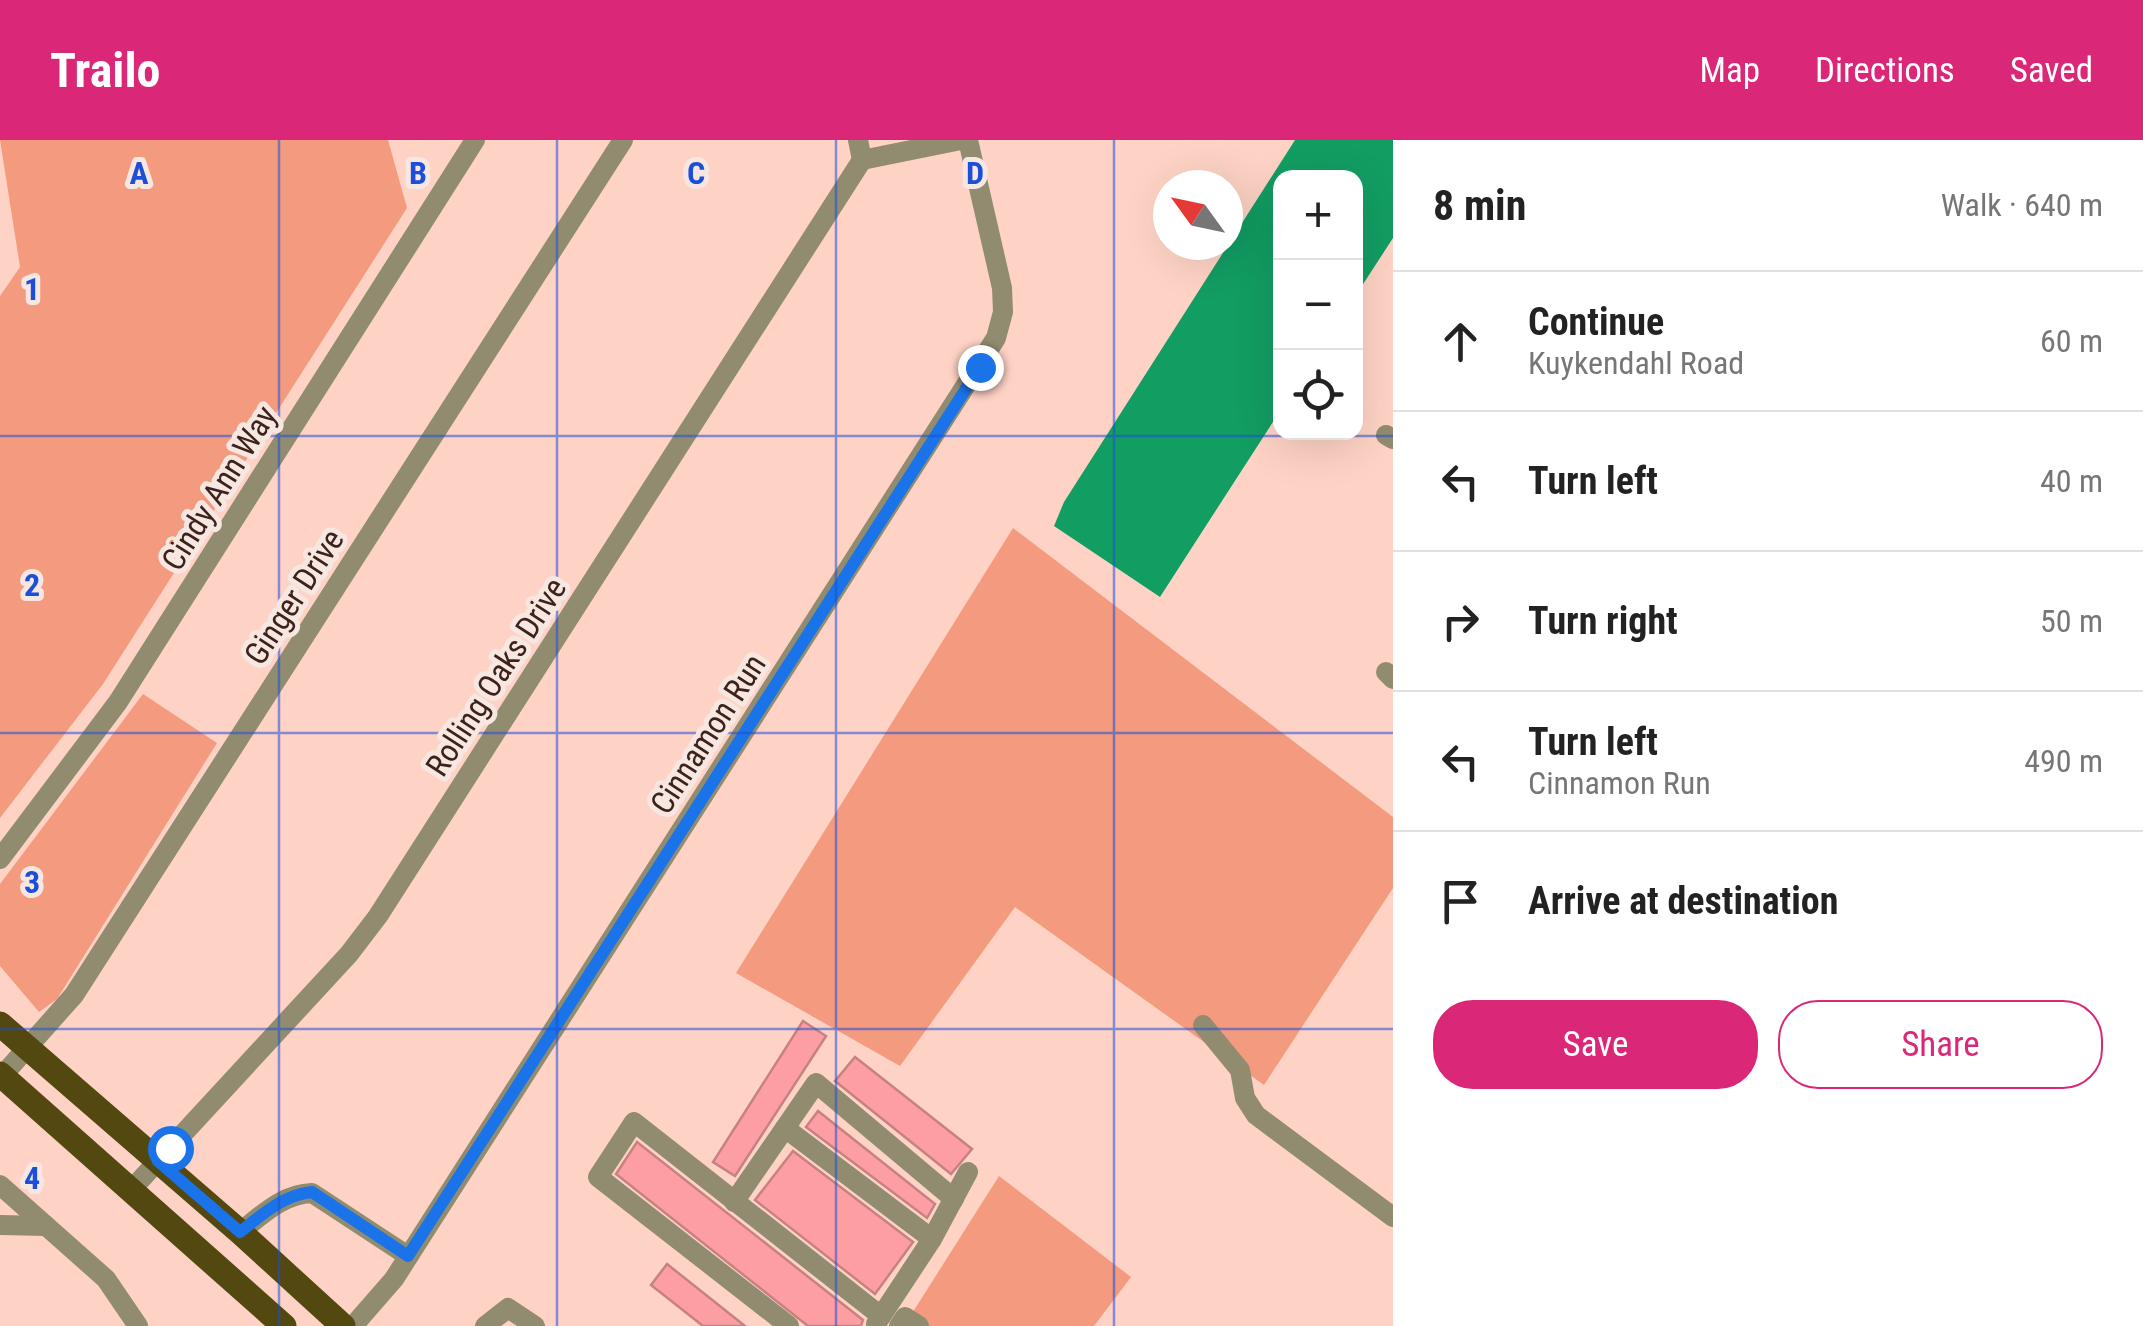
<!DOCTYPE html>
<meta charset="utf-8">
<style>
:root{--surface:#fff;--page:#f2f2f2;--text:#222;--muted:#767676;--line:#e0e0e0;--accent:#db2777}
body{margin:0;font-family:"Roboto Condensed",sans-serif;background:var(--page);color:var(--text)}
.controls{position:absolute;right:30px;top:30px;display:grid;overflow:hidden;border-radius:20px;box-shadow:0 10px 40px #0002}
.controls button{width:90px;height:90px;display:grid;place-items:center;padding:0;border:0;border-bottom:2px solid var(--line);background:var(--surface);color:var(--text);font:50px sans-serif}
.compass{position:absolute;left:1153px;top:30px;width:90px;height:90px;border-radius:50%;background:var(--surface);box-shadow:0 10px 40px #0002;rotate:303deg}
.stop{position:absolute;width:30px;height:30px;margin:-22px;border:8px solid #1a73e8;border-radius:50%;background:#fff}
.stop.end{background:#1a73e8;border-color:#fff;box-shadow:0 2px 10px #0008}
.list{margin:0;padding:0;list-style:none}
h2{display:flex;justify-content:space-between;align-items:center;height:130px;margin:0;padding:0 40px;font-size:42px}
h2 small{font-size:32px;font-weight:400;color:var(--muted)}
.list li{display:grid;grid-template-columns:65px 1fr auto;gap:30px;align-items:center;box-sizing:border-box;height:140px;padding:0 40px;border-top:2px solid var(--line)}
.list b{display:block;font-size:38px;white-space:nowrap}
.list p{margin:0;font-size:32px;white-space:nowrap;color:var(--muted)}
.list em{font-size:32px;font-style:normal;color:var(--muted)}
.actions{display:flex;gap:20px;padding:30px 40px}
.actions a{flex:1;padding:22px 0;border:2px solid var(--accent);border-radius:40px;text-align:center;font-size:35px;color:var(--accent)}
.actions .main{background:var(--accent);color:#fff}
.icon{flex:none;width:55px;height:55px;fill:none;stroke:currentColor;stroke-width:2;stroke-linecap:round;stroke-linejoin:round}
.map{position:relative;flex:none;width:1393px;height:1186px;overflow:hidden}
header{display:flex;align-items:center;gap:60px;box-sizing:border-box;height:140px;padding:0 50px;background:var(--accent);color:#fff}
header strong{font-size:48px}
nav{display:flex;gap:55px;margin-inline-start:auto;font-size:35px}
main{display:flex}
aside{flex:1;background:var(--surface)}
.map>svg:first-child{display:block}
</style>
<header>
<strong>Trailo</strong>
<nav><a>Map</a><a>Directions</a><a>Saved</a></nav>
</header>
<main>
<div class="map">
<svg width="1393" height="1186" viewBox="0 0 1393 1186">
<rect width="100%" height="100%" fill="#fed3c5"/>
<g fill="#f49b7f">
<polygon points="0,0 388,0 407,68 103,544 0,678 0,156 20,127"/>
<polygon points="1013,388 1393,677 1393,748 1264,945 1015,767 900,926 736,833"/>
<polygon points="143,554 217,603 57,859 39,872 0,826 0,744"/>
<polygon points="999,1036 1131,1137 1094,1186 904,1186"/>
</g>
<polygon fill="#129d63" points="1295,0 1393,0 1393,98 1356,155 1356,38 1280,38 1280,271 1160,457 1054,386 1064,362"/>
<g fill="#fd9fa2" stroke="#c88183" stroke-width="2.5">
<polygon points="803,881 826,896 735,1036 713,1022"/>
<polygon points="855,917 972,1009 951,1034 835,941"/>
<polygon points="818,971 935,1064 927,1078 806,987"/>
<polygon points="637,1002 863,1180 861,1186 808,1186 616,1034"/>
<polygon points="793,1011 913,1102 875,1154 755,1060"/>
<polygon points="667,1124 745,1186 703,1186 651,1145"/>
</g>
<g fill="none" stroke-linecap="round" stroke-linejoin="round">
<g stroke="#918c70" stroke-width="20">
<polyline points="858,0 862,20"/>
<polyline points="862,20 961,0"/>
<polyline points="1386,295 1393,299"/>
<polyline points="1386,532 1393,539"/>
<polyline points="0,719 118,562 475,0"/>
<polyline points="1203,885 1240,930 1245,958 1256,975 1393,1077"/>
<polyline points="2,936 74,855 623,0"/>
<polyline points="785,988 932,1099"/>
<polyline points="0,1045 106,1139 138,1186"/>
<polyline points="132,1049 349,814 378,776 862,20"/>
<polyline points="734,1062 816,943 954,1059"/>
<polyline points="0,1085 46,1086"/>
<path d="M 240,1092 C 263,1074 283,1054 312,1053 L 408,1116"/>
<polyline points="876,1184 932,1099 968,1032"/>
<polyline points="353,1186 394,1139 996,198 1003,172 1002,148 968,0"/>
<polyline points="485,1186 508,1168 535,1186"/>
<polyline points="789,1186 598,1037 634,982 881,1176"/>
<polyline points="899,1186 905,1177 919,1186"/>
</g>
<g stroke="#534810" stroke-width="25">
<polyline points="0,884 240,1092 343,1186"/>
<polyline points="0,934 284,1186"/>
</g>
</g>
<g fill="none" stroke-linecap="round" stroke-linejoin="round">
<path stroke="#1a73e8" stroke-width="12" d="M 170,1008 L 158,1021 L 240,1092 C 263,1074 283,1055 312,1052 L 408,1116 L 980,227"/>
</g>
<path fill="none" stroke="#1d4ed8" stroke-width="2.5" stroke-opacity="0.55" d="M 279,0 L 279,1186M 557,0 L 557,1186M 836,0 L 836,1186M 1114,0 L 1114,1186M 0,296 L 1393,296M 0,593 L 1393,593M 0,889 L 1393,889"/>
<g text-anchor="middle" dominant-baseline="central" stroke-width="10" stroke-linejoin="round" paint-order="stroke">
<g font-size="32" fill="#3d221a" stroke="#f6e7e3">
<text transform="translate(219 348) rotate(-58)">Cindy Ann Way</text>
<text transform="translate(294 457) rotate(-57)">Ginger Drive</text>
<text transform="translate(496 537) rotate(-57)">Rolling Oaks Drive</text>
<text transform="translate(708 594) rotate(-57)">Cinnamon Run</text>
</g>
</g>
<g font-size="32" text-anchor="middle" font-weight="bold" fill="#1d4ed8" stroke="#f6e7e3" stroke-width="10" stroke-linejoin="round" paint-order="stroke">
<text x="139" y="44">A</text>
<text x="418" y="44">B</text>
<text x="696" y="44">C</text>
<text x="975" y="44">D</text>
<text x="32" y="160">1</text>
<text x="32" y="456">2</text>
<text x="32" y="753">3</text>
<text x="32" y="1049">4</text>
</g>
</svg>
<div class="controls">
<button>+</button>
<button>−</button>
<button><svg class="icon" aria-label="locate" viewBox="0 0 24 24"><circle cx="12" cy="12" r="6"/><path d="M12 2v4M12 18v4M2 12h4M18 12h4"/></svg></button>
</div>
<svg class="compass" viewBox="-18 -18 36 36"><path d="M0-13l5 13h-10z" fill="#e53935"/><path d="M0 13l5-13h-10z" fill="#767676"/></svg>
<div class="stop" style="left:170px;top:1008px"></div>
<div class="stop end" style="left:980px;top:227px"></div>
</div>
<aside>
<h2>8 min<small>Walk · 640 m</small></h2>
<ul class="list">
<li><svg class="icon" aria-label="ahead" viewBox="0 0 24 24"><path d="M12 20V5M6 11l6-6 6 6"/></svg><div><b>Continue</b><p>Kuykendahl Road</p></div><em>60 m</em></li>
<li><svg class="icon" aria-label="left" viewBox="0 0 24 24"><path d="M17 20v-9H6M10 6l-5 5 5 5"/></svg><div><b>Turn left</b></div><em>40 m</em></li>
<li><svg class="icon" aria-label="right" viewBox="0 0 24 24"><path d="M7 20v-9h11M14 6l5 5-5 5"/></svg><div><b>Turn right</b></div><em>50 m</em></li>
<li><svg class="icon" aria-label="left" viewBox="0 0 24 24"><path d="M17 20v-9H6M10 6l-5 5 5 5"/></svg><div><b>Turn left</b><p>Cinnamon Run</p></div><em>490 m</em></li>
<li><svg class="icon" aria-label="arrive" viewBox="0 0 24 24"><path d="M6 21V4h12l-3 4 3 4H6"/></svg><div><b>Arrive at destination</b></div></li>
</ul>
<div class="actions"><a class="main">Save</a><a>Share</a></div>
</aside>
</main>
